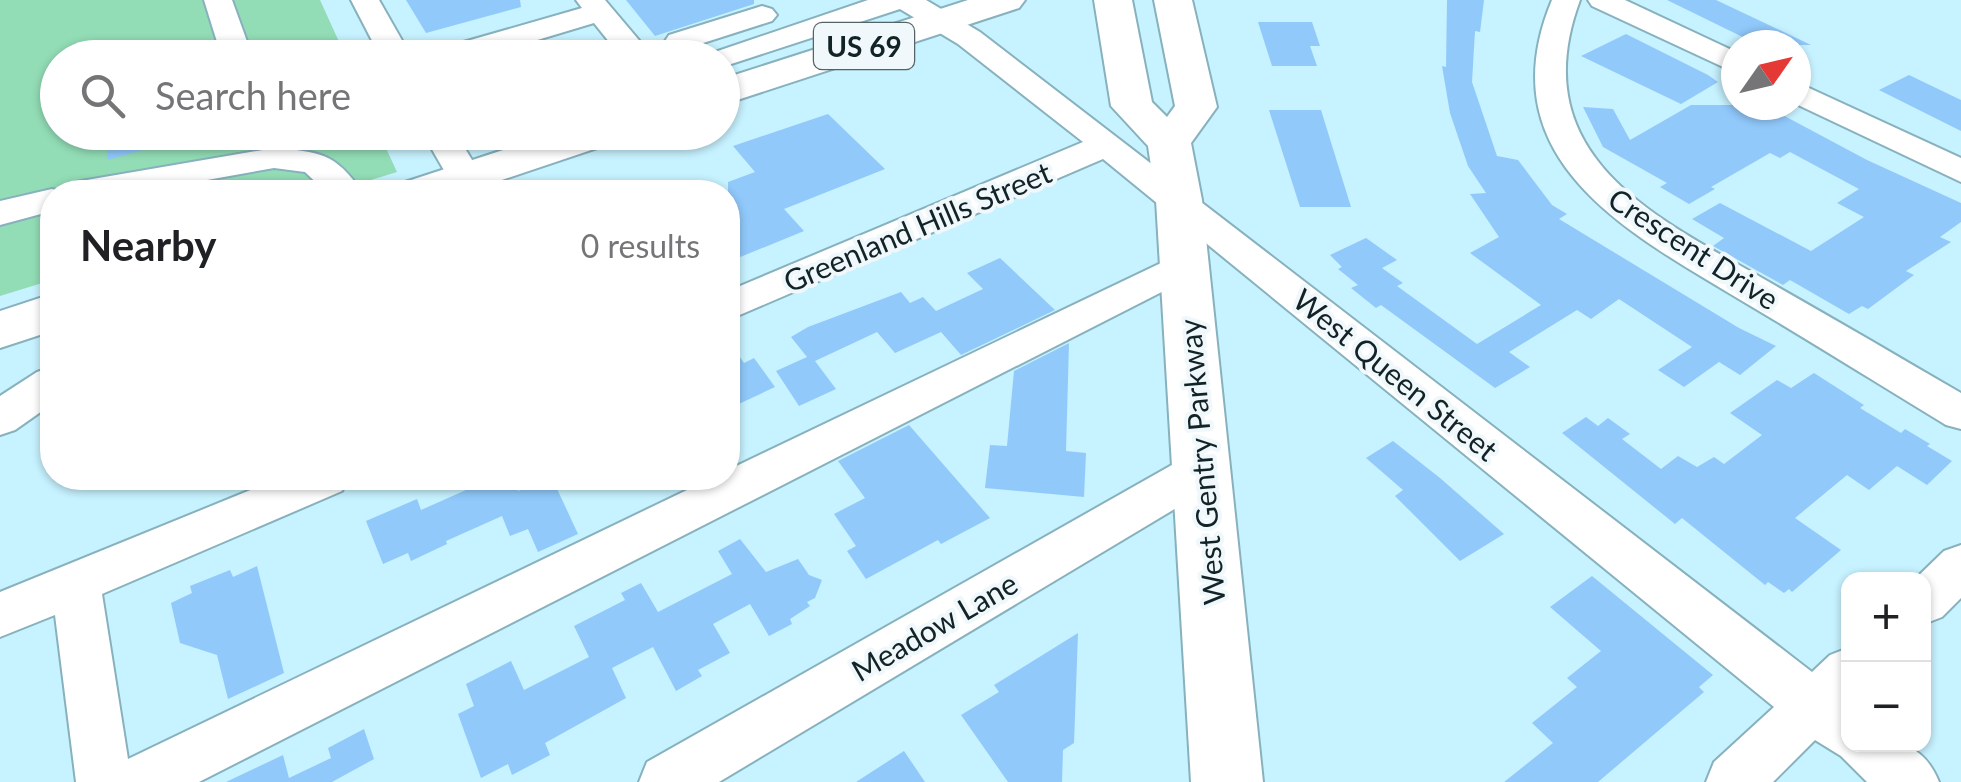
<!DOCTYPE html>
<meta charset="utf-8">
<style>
:root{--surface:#fff;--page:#f6f6f6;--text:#202124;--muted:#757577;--line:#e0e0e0}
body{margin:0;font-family:Lato,sans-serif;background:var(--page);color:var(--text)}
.controls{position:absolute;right:30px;bottom:30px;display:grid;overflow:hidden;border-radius:20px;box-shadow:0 2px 8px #0004}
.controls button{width:90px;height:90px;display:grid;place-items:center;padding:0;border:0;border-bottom:2px solid var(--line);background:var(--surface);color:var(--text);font:50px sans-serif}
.compass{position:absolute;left:1721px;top:30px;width:90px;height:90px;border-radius:50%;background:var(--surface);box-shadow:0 2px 8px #0004;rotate:56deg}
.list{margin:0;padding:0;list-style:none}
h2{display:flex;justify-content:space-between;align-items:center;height:130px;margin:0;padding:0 40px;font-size:42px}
h2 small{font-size:32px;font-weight:400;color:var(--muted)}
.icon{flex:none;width:55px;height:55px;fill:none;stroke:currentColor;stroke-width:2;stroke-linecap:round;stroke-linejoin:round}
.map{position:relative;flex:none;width:1961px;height:782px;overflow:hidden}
.search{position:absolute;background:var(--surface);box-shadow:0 2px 8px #0004;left:40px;top:40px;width:700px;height:110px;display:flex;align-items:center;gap:25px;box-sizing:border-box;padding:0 35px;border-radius:55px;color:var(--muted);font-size:38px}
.panel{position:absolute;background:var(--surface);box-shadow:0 2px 8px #0004;left:40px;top:180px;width:700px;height:310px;border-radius:40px}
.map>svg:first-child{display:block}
</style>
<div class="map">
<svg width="1961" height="782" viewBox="0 0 1961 782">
<rect width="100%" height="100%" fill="#c7f2ff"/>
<polygon fill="#92ddb6" points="0,0 320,0 346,57 58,58 58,132 379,133 397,172 332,192 52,192 52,280 0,296"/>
<g fill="#91c9fb">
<polygon points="406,0 520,0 521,7 426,33"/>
<polygon points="626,0 754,0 754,4 655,36"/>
<polygon points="1447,0 1484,0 1480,32 1475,31 1472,82 1497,156 1518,160 1552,205 1567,214 1559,219 1739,328 1776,346 1740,375 1719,362 1684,387 1658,370 1692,347 1619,299 1591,319 1577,310 1509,352 1530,367 1495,388 1381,305 1376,308 1351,288 1358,285 1338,269 1342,267 1330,255 1366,238 1397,260 1382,268 1403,283 1397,286 1477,344 1541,305 1470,253 1499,237 1470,194 1486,193 1468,166 1450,113 1442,66 1446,67"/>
<polygon points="1667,0 1716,0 1811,45 1759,45"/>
<polygon points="1258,22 1312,22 1320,46 1310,46 1317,66 1272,66"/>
<polygon points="1626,34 1708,75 1718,82 1681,104 1581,56"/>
<polygon points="1909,75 1961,100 1961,131 1879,90"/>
<polygon points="1691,105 1764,105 1867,160 1961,203 1961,222 1940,237 1951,242 1906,271 1914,275 1868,309 1862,306 1849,314 1790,280 1783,285 1713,246 1724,238 1692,219 1720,203 1811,251 1864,217 1837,203 1859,189 1790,152 1780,158 1770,153 1711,187 1715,189 1689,204 1660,187 1667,183 1603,147 1583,107 1613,109 1630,140"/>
<polygon points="1269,110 1321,110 1351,207 1300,207"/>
<polygon points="828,114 885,169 784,209 804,231 728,262 728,182 755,172 733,146"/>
<polygon points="121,132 180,132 181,139 108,160 105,137"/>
<polygon points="1000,258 1055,310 961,355 941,332 895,353 877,332 815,361 836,389 799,406 776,371 807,357 791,337 808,327 901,292 910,303 923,297 936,311 983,289 967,273"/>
<polygon points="728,340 744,363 754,358 775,387 728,409"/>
<polygon points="1069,343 1066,451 1086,453 1084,497 985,488 990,445 1007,446 1014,371"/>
<polygon points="1814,373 1864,405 1860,408 1901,433 1905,429 1930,444 1927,446 1952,461 1927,485 1897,466 1869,490 1847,475 1795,518 1841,550 1792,592 1789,589 1784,593 1768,582 1765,585 1682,518 1675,524 1562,433 1586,417 1598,426 1608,418 1630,434 1622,439 1661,469 1678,456 1697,467 1714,457 1724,464 1762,435 1730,413 1777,380 1791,388"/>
<polygon points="909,425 990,518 941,544 938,540 866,579 847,551 856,546 834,514 865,498 838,461"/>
<polygon points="1393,441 1440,478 1504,534 1460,561 1395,496 1403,490 1366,458"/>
<polygon points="462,478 512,478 518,491 552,478 578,534 538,552 528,529 510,536 502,516 446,541 447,544 411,561 408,553 383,564 366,521 417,499 421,510 466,490"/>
<polygon points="740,539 766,572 798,559 809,575 822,580 815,598 807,602 810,606 790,619 792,624 769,636 750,604 713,624 730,653 698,670 702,676 676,691 653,647 612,668 626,698 545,743 550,755 512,775 508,764 481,778 458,714 474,706 466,684 511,661 524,690 589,657 574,626 625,600 621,593 641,583 658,612 732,574 718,551"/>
<polygon points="257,566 284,673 228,699 217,655 180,643 171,603 192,593 190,586 230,570 233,577"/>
<polygon points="1592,576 1713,675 1699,687 1704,692 1598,782 1504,782 1553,743 1532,723 1577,687 1567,678 1601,651 1550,607"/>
<polygon points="1078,633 1074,743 1063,750 1062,782 1008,782 961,715 999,692 994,685"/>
<polygon points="364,729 374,759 332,782 226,782 283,755 289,778 331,758 328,748"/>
<polygon points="904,751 925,782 856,782"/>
</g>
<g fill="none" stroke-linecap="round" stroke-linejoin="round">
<defs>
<g id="minor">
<polygon points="204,0 232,0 253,58 222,58"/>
<polygon points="351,0 379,0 412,58 381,58"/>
<polygon points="576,0 605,0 654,58 622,58 594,23 524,44 533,58 502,58 498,52 478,58 428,58 432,51 582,8"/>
<path d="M 868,0 L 926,0 L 980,32 L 1812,672 L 1830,655 L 1848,648 L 1848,744 C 1892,744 1920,736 1939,782 L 1867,782 L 1841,756 L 1815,740 L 1773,782 L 1706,782 L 1714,762 L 1774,707 L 1103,159 L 728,320 L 728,291 L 1083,142 L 958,44 L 900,9 L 722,67 L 722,58 L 679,58 L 665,41 L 669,35 L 762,6 L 772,9 L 777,15 L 772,21 L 700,44 L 709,54 Z"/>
<path d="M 1552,0 L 1580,0 C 1520,161 1664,221 1776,286 C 1838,321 1899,357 1961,393 L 1961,429 L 1946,425 C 1880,385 1815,344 1749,305 C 1635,236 1484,163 1552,0 Z"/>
<polygon points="1588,0 1625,0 1736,52 1736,73 1592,6"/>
<polygon points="1796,82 1961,158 1961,182 1796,104"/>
<polygon points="422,132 455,132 483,178 477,186 465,189 453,186"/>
<path d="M 274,148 C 319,152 335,152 362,192 L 326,192 L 305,172 L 274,168 L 140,192 L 52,192 L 52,211 L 0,225 L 0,201 L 52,189 L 63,192 L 68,184 L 81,181 Z"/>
<polygon points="1184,252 1197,256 1203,265 1197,274 199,782 76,782 55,615 0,637 0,592 280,478 349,478 342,491 102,594 128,759 712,478 728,478 728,470"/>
<polygon points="52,367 52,404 15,430 0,435 0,396 37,372"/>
<polygon points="1202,452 1218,457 1225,470 1218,483 719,782 639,782 647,762 1186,457"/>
<polygon points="1961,545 1961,598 1942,617 1924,624 1924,580 1914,580 1944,551"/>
</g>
<g id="major">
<polygon points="968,0 1025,0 1019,8 722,105 722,79"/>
<polygon points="1094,0 1132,0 1152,102 1167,117 1175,106 1154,0 1192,0 1217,107 1191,143 1202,200 1263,782 1191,782 1156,200 1148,146 1111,106"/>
<polygon points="558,132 624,132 618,141 466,192 398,192 405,182"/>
<polygon points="52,294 52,331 0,348 0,311"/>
</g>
</defs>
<use href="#minor" stroke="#87b1bd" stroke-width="4"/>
<use href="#major" stroke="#87b1bd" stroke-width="4"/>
<use href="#minor" fill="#fff" fill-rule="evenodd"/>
<use href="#major" fill="#fff" fill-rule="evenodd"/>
</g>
<g text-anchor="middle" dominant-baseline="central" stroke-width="8" stroke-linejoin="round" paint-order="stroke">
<rect fill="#f0f8fb" stroke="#556367" stroke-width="2.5" x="814" y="23" width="100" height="46" rx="8"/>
<g font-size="28" font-weight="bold" fill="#122327">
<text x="864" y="46">US 69</text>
</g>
<g font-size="30" fill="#122327" stroke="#f0f8fb">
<text transform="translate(917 226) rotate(-23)">Greenland Hills Street</text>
<text transform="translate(1694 248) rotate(33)">Crescent Drive</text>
<text transform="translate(1396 374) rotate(39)">West Queen Street</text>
<text transform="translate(1201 462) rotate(-95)">West Gentry Parkway</text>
<text transform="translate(934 626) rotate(-30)">Meadow Lane</text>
</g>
</g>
</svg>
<div class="controls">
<button>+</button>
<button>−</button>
</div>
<svg class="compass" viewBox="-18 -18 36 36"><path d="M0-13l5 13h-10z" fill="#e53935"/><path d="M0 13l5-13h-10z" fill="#757577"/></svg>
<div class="search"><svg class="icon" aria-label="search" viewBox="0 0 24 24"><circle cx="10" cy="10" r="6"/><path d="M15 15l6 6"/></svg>Search here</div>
<section class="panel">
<h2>Nearby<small>0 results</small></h2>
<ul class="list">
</ul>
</section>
</div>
